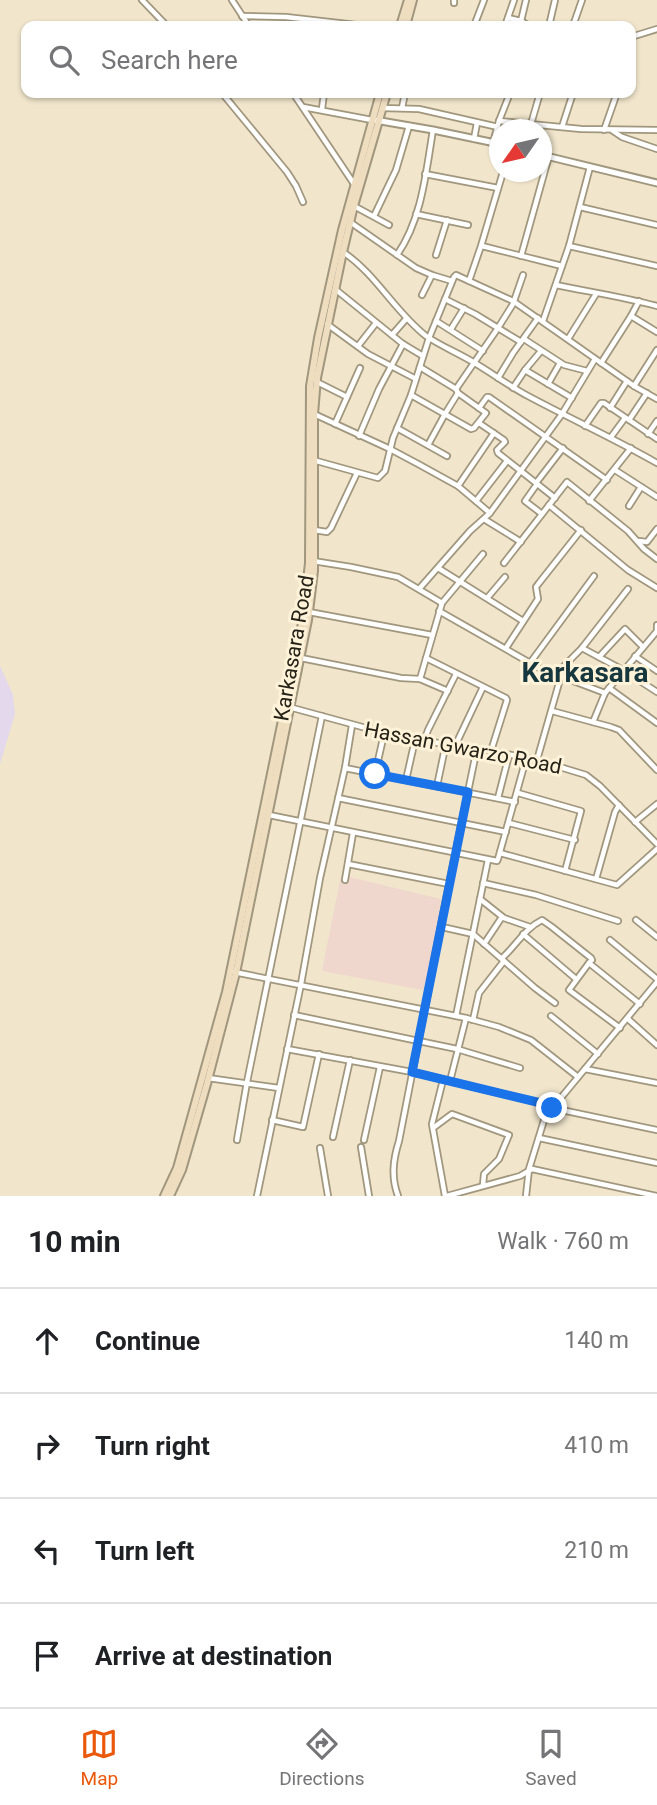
<!DOCTYPE html>
<meta charset="utf-8">
<style>
:root{--surface:#fff;--page:#f2f2f2;--text:#202124;--muted:#757577;--line:#e0e0e0;--accent:#ea580c}
body{margin:0;font-family:Roboto,sans-serif;background:var(--page);color:var(--text)}
.compass{position:absolute;left:489px;top:119px;width:63px;height:63px;border-radius:50%;background:var(--surface);box-shadow:0 2px 5px #0004;rotate:236deg}
.stop{position:absolute;width:21px;height:21px;margin:-16px;border:5px solid #1a73e8;border-radius:50%;background:#fff}
.stop.end{background:#1a73e8;border-color:#fff;box-shadow:0 2px 7px #0008}
.list{margin:0;padding:0;list-style:none}
h2{display:flex;justify-content:space-between;align-items:center;height:91px;margin:0;padding:0 28px;font-size:30px}
h2 small{font-size:23px;font-weight:400;color:var(--muted)}
.list li{display:grid;grid-template-columns:46px 1fr auto;gap:21px;align-items:center;box-sizing:border-box;height:105px;padding:0 28px;border-top:2px solid var(--line)}
.list b{display:block;font-size:26px;white-space:nowrap}
.list em{font-size:23px;font-style:normal;color:var(--muted)}
.icon{flex:none;width:38px;height:38px;fill:none;stroke:currentColor;stroke-width:2;stroke-linecap:round;stroke-linejoin:round}
.map{position:relative;flex:none;width:657px;height:1196px;overflow:hidden}
.search{position:absolute;background:var(--surface);box-shadow:0 2px 5px #0004;left:21px;right:21px;top:21px;height:77px;display:flex;align-items:center;gap:18px;box-sizing:border-box;padding:0 24px;border-radius:14px;color:var(--muted);font-size:26px}
.sheet{height:511px;background:var(--surface)}
nav{display:flex;justify-content:space-around;align-items:center;box-sizing:border-box;height:98px;border-top:2px solid var(--line);background:var(--surface);font-size:19px;color:var(--muted)}
nav a{display:grid;justify-items:center;gap:4px}
nav .on{color:var(--accent)}
.map>svg:first-child{display:block}
</style>
<div class="map">
<svg width="657" height="1196" viewBox="0 0 657 1196">
<rect width="100%" height="100%" fill="#f1e6cc"/>
<polygon fill="#efd7cd" points="341,875 441,899 428,991 322,971"/>
<polygon fill="#e3d8ec" points="0,666 13,695 15,714 0,764"/>
<g fill="none" stroke-linecap="round" stroke-linejoin="round">
<defs>
<g id="minor">
<polyline points="142,0 167,26"/>
<polyline points="232,0 249,26"/>
<polyline points="454,3 454,0"/>
<polyline points="242,16 286,17 365,26"/>
<polyline points="508,18 521,21 529,26"/>
<polyline points="521,21 526,0"/>
<polyline points="474,26 484,0"/>
<polyline points="505,26 514,0"/>
<polyline points="549,26 555,0"/>
<polyline points="570,26 574,23 582,0"/>
<polyline points="631,37 657,29"/>
<polyline points="222,93 287,172 296,186 303,202"/>
<polyline points="293,93 354,184"/>
<polyline points="303,107 372,120"/>
<polyline points="382,108 419,109 498,127"/>
<polyline points="402,108 405,93"/>
<polyline points="322,109 324,93"/>
<polyline points="499,121 581,129 657,130"/>
<polyline points="531,124 540,93"/>
<polyline points="562,127 573,93"/>
<polyline points="604,130 617,93"/>
<polyline points="613,131 622,137 657,149"/>
<polyline points="474,139 477,123"/>
<polyline points="493,143 499,121 510,93"/>
<polyline points="425,174 498,188"/>
<polyline points="354,206 389,225"/>
<polyline points="580,207 657,225"/>
<polyline points="416,214 468,225"/>
<polyline points="374,216 396,170 409,126"/>
<polyline points="350,222 416,268 432,275 452,281"/>
<polyline points="482,246 562,266"/>
<polyline points="569,246 657,266"/>
<path d="M 343,252 C 376,274 395,312 426,336 C 441,346 458,353 473,362 C 492,373 509,386 528,396 C 571,419 615,439 657,463"/>
<path d="M 397,255 C 422,219 426,172 433,130"/>
<polyline points="436,255 447,220"/>
<polyline points="521,256 549,156"/>
<polyline points="469,281 481,246 503,172"/>
<path d="M 556,285 C 590,292 624,297 657,306"/>
<polyline points="335,289 403,344 423,356"/>
<polyline points="422,295 432,275"/>
<polyline points="445,299 475,314 521,342"/>
<polyline points="631,316 657,332"/>
<polyline points="436,321 483,351"/>
<polyline points="543,321 569,246 590,167"/>
<polyline points="327,324 368,354 416,379"/>
<polyline points="451,329 464,308"/>
<polyline points="392,335 406,319"/>
<polyline points="524,339 564,365 587,371"/>
<polyline points="568,339 596,294"/>
<polyline points="358,346 376,323"/>
<polyline points="601,363 631,316 639,301"/>
<polyline points="525,370 572,398"/>
<polyline points="498,378 513,353 538,318"/>
<polyline points="317,382 347,397"/>
<polyline points="548,384 560,363"/>
<polyline points="634,386 657,350"/>
<polyline points="513,388 525,370 541,351"/>
<polyline points="456,389 498,328 513,304 523,275"/>
<polyline points="411,395 471,429 474,428 486,413 458,393 456,389 420,367"/>
<polyline points="479,408 487,397 489,397 607,480"/>
<polyline points="610,408 627,381"/>
<polyline points="314,414 390,449 420,465 458,486 490,513"/>
<polyline points="629,420 647,393"/>
<polyline points="479,423 504,440 505,442 497,450 498,453 555,498"/>
<polyline points="335,424 360,368"/>
<polyline points="585,426 601,403 604,403 657,439"/>
<polyline points="397,428 447,456"/>
<polyline points="648,434 657,421"/>
<polyline points="359,436 379,389 403,344"/>
<polyline points="611,437 625,418"/>
<polyline points="428,445 445,414 458,393"/>
<polyline points="313,460 378,478 385,471 393,438 411,395 429,338 454,277 456,275 513,301 634,386 657,399"/>
<polyline points="615,470 657,497"/>
<polyline points="536,483 563,448"/>
<polyline points="537,484 525,501 542,514"/>
<polyline points="458,486 494,433"/>
<polyline points="476,501 507,461"/>
<polyline points="589,501 631,448"/>
<polyline points="549,505 628,570 657,588"/>
<polyline points="629,506 641,487"/>
<polyline points="484,519 521,542"/>
<polyline points="314,530 327,532 331,528 357,473"/>
<polyline points="639,541 647,542 657,529"/>
<polyline points="313,561 351,567 398,577 442,603"/>
<polyline points="504,563 567,482 628,531 644,549 657,559"/>
<polyline points="438,568 523,621"/>
<polyline points="419,589 470,531 490,513 562,414 595,359"/>
<polyline points="488,597 505,577"/>
<polyline points="439,611 539,668 605,693"/>
<polyline points="309,612 432,635"/>
<polyline points="506,648 538,599 536,587 539,583 581,530"/>
<polyline points="582,648 623,670 657,692"/>
<polyline points="635,656 657,671"/>
<polyline points="599,657 625,629 643,647"/>
<polyline points="301,658 401,678 420,679 448,691"/>
<polyline points="426,658 506,698 507,700 491,751"/>
<polyline points="530,663 594,576"/>
<polyline points="556,674 582,648 628,589"/>
<polyline points="420,679 442,603 483,554"/>
<polyline points="609,688 657,723"/>
<polyline points="289,707 399,737 491,751 537,760 586,775 600,786 657,844"/>
<polyline points="552,711 611,727 619,730 657,770"/>
<polyline points="593,722 605,693 657,631 657,625"/>
<polyline points="424,741 428,730 456,674"/>
<polyline points="456,744 483,687"/>
<polyline points="537,760 561,676"/>
<polyline points="345,768 515,802"/>
<polyline points="375,774 384,734"/>
<polyline points="406,780 415,740"/>
<polyline points="437,786 446,743"/>
<polyline points="518,793 581,811 565,871"/>
<polyline points="338,798 506,832"/>
<polyline points="498,798 509,755"/>
<polyline points="269,815 497,861 498,859 526,759"/>
<polyline points="635,822 657,804"/>
<polyline points="509,823 575,840"/>
<polyline points="500,853 617,885 657,849"/>
<polyline points="348,864 449,884"/>
<polyline points="596,879 615,812 619,805"/>
<polyline points="345,880 353,833"/>
<polyline points="483,883 536,895 618,921"/>
<polyline points="480,899 504,918 530,927"/>
<polyline points="636,920 657,937"/>
<polyline points="442,927 473,934 535,988 555,1003"/>
<polyline points="523,934 576,979"/>
<polyline points="610,940 657,979"/>
<polyline points="484,944 502,917"/>
<path d="M 502,958 C 516,946 524,929 542,920 L 552,927 L 591,958 L 592,960 L 589,963 L 640,1004"/>
<polyline points="589,963 569,990 620,1028"/>
<polyline points="234,972 466,1018 499,1027 531,1040 578,1077"/>
<polyline points="294,1015 457,1049 520,1068"/>
<polyline points="456,1016 488,860"/>
<polyline points="551,1016 598,1054"/>
<polyline points="628,1019 657,1045"/>
<polyline points="473,1020 479,993 504,961"/>
<polyline points="287,1049 412,1072 541,1103 552,1108 657,1130"/>
<polyline points="585,1069 657,1083"/>
<polyline points="208,1078 279,1088"/>
<polyline points="443,1080 432,1124 445,1196"/>
<polyline points="450,1081 466,1018"/>
<polyline points="272,1120 303,1127 319,1054"/>
<polyline points="433,1128 452,1114 509,1135 499,1159 484,1174 483,1185"/>
<polyline points="333,1137 350,1060"/>
<polyline points="539,1138 657,1163"/>
<polyline points="237,1140 247,1082 322,716"/>
<polyline points="364,1140 380,1067"/>
<polyline points="361,1147 369,1196"/>
<polyline points="320,1148 328,1196"/>
<polyline points="257,1196 301,984 320,878 345,768 352,725"/>
<path d="M 398,1196 C 391,1177 393,1160 399,1141 L 449,884 L 477,748"/>
<polyline points="447,1196 520,1176 532,1169 657,1196"/>
<polyline points="526,1196 529,1169 545,1117 657,982"/>
</g>
<g id="tertiary">
<polyline points="375,120 433,130 500,144"/>
<polyline points="542,155 657,183"/>
</g>
<g id="secondary">
<polyline points="400,26 408,0"/>
<polyline points="406,26 413,0"/>
<polyline points="164,1196 177,1168 226,992 302,623 309,563 310,386 318,338 342,230 380,93"/>
<polyline points="170,1196 182,1170 207,1084 236,973 308,620 314,571 314,414 317,378 343,252 354,206 387,93"/>
</g>
</defs>
<use href="#minor" stroke="#a1977e" stroke-width="8"/>
<use href="#tertiary" stroke="#a1977e" stroke-width="9"/>
<use href="#secondary" stroke="#a1977e" stroke-width="10"/>
<use href="#minor" stroke="#fff" stroke-width="4.5"/>
<use href="#tertiary" stroke="#fff" stroke-width="5"/>
<use href="#secondary" stroke="#efddc0" stroke-width="6"/>
</g>
<g fill="none" stroke-linecap="round" stroke-linejoin="round">
<polyline stroke="#1a73e8" stroke-width="9" points="375,774 468,792 412,1072 541,1103 552,1108"/>
</g>
<g text-anchor="middle" dominant-baseline="central" stroke-width="6" stroke-linejoin="round" paint-order="stroke">
<g font-size="21" fill="#252218" stroke="#fef3d9">
<text transform="translate(294 648) rotate(-80)">Karkasara Road</text>
<text transform="translate(463 748) rotate(11)">Hassan Gwarzo Road</text>
</g>
<g font-size="28" font-weight="bold" fill="#17373e" stroke="#fef3d9">
<text x="585" y="672">Karkasara</text>
</g>
</g>
</svg>
<svg class="compass" viewBox="-18 -18 36 36"><path d="M0-13l5 13h-10z" fill="#e53935"/><path d="M0 13l5-13h-10z" fill="#757577"/></svg>
<div class="stop" style="left:375px;top:774px"></div>
<div class="stop end" style="left:552px;top:1108px"></div>
<div class="search"><svg class="icon" aria-label="search" viewBox="0 0 24 24"><circle cx="10" cy="10" r="6"/><path d="M15 15l6 6"/></svg>Search here</div>
</div>
<section class="sheet">
<h2>10 min<small>Walk · 760 m</small></h2>
<ul class="list">
<li><svg class="icon" aria-label="ahead" viewBox="0 0 24 24"><path d="M12 20V5M6 11l6-6 6 6"/></svg><div><b>Continue</b></div><em>140 m</em></li>
<li><svg class="icon" aria-label="right" viewBox="0 0 24 24"><path d="M7 20v-9h11M14 6l5 5-5 5"/></svg><div><b>Turn right</b></div><em>410 m</em></li>
<li><svg class="icon" aria-label="left" viewBox="0 0 24 24"><path d="M17 20v-9H6M10 6l-5 5 5 5"/></svg><div><b>Turn left</b></div><em>210 m</em></li>
<li><svg class="icon" aria-label="arrive" viewBox="0 0 24 24"><path d="M6 21V4h12l-3 4 3 4H6"/></svg><div><b>Arrive at destination</b></div></li>
</ul>
</section>
<nav>
<a class="on"><svg class="icon" aria-label="map" viewBox="0 0 24 24"><path d="M3 6l6-2 6 2 6-2v14l-6 2-6-2-6 2zM9 4v14M15 6v14"/></svg>Map</a>
<a><svg class="icon" aria-label="directions" viewBox="0 0 24 24"><path d="M12 3l9 9-9 9-9-9zM9 14v-3h6M13 9l2 2-2 2"/></svg>Directions</a>
<a><svg class="icon" aria-label="saved" viewBox="0 0 24 24"><path d="M7 4h10v16l-5-4-5 4z"/></svg>Saved</a>
</nav>
